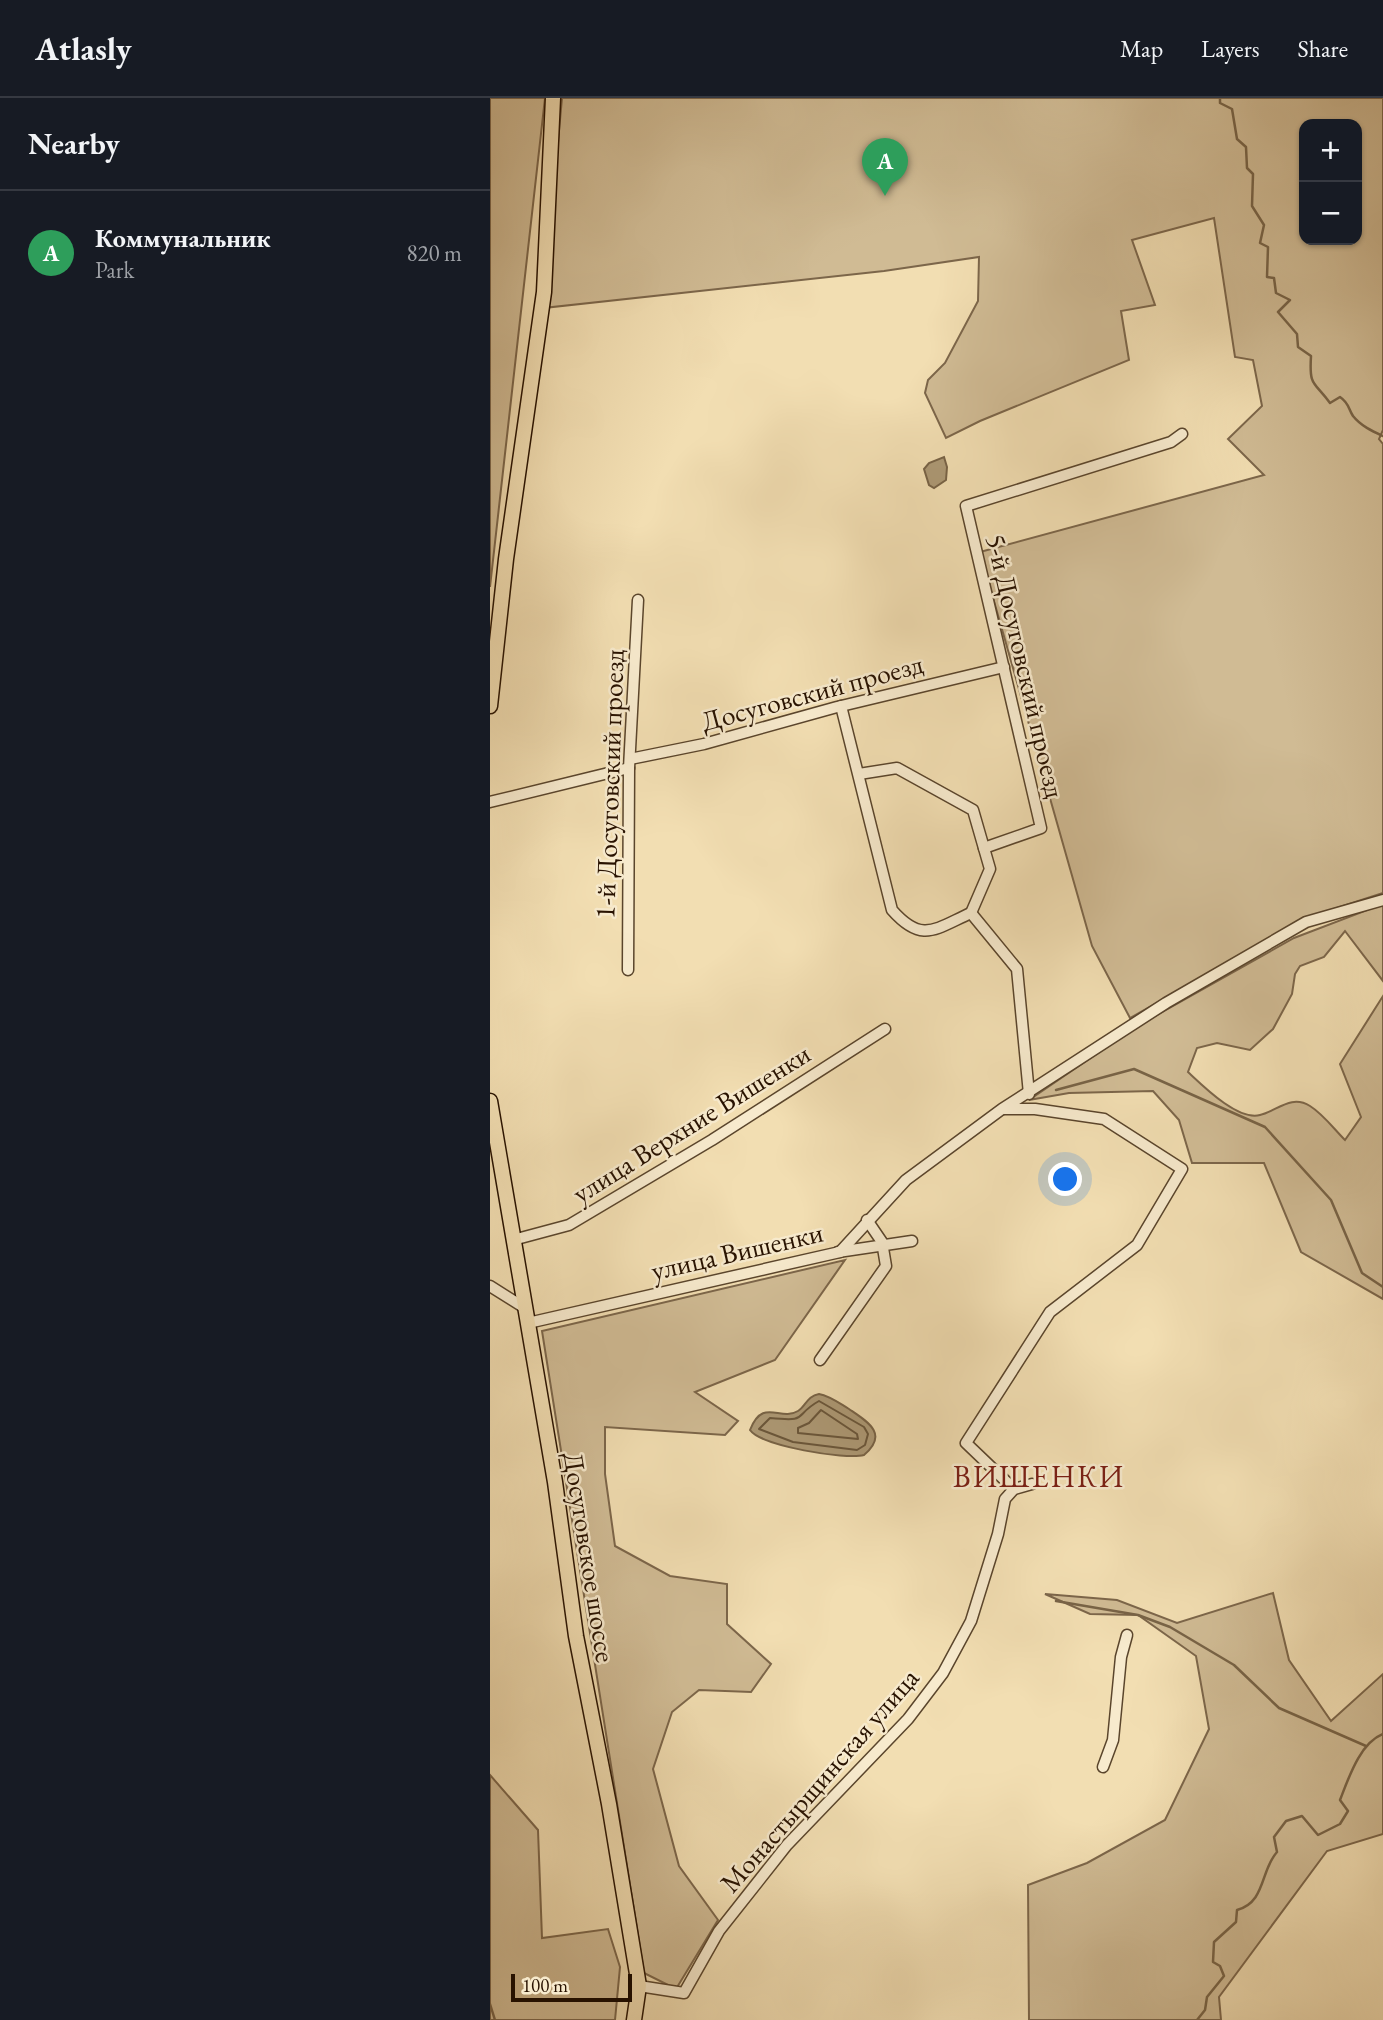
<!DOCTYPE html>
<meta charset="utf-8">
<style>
:root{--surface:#171b24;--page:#20242c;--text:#f1f3f6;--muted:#9ea1a6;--line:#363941;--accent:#c59692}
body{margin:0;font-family:"EB Garamond",serif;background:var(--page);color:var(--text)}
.controls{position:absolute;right:21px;top:21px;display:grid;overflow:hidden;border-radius:14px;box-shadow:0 2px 5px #0004}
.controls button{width:63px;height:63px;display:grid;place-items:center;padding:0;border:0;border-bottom:2px solid var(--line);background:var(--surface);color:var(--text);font:35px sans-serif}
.scale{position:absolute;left:21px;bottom:18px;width:121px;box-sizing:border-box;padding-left:7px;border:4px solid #281200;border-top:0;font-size:19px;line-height:24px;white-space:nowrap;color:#281200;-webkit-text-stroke:5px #f7eacd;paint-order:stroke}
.you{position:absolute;left:576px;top:1082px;width:24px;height:24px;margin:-18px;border:5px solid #fff;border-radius:50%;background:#1a73e8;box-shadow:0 0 0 10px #1a73e833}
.badge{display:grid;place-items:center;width:46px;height:46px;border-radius:50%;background:var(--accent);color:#fff;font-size:23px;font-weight:700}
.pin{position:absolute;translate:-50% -58px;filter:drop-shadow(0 2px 4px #0008)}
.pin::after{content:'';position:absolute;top:37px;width:24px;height:21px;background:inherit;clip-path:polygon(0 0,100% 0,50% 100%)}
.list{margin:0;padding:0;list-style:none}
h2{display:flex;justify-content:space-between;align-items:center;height:91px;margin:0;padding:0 28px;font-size:30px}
h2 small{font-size:23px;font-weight:400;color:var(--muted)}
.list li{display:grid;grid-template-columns:46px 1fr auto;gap:21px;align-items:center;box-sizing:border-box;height:126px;padding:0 28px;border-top:2px solid var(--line)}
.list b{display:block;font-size:26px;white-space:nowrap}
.list p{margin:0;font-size:23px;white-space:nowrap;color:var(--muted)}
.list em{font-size:23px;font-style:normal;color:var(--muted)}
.map{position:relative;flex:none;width:893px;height:1922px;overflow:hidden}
header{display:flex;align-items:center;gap:42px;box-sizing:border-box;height:98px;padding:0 35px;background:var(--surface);border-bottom:2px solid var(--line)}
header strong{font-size:33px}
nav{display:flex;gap:38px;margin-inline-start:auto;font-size:24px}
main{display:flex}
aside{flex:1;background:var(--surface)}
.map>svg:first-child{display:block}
</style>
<header>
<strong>Atlasly</strong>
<nav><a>Map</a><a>Layers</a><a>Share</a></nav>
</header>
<main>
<aside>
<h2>Nearby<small></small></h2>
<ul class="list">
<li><span class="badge" style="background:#2e9e5b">A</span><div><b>Коммунальник</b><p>Park</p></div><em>820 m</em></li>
</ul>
</aside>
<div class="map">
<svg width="893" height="1922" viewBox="0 0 893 1922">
<rect width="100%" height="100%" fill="#f2deb2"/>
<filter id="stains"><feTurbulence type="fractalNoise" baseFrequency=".00286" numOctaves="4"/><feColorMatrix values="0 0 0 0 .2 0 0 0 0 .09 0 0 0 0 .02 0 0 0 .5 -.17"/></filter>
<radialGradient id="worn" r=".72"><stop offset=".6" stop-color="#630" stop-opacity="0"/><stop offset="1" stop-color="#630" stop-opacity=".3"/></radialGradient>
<g fill="#d0bb94" stroke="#7c664a" stroke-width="2" fill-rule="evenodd">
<polygon points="0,0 55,0 0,489"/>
<path d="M 72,0 L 893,0 L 893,332 L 889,341 L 893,346 L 893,795 L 816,820 L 640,920 L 602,848 L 490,454 L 774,377 L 738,341 L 772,308 L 763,262 L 745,259 L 724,120 L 642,142 L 665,207 L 631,213 L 639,262 L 490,323 L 456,340 L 435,295 L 438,282 L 455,265 L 488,203 L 489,159 L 394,173 L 53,210 ZM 814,26 L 867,26 L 867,142 L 814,142 Z"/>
<path d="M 893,806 L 893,883 L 855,833 L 834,859 L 810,868 L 805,876 L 802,896 L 783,931 L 760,952 L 727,945 L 707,950 L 698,974 C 713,988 748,1023 770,1017 C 787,1013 801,996 820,1008 C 833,1016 844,1031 855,1042 L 871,1019 L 850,966 L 893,898 L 893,1201 L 811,1154 L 774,1065 L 702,1065 L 689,1022 L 663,993 L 579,995 L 539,1002 L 649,927 L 804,840 Z"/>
<polygon points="355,1162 285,1262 205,1294 248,1323 235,1337 115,1329 115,1376 125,1448 180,1478 237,1486 237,1526 281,1566 261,1594 209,1592 182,1614 163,1671 189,1768 228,1822 186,1891 154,1875 52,1233"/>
<polygon points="783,1495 799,1562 841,1623 893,1576 893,1736 837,1753 729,1899 731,1922 539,1922 538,1787 597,1765 675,1722 719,1631 706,1558 648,1517 600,1516 555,1496 627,1502 687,1525"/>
<polygon points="0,1677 48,1732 52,1840 118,1831 130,1869 125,1922 0,1922"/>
</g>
<g fill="#ad9975" stroke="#786346" stroke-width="2">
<polygon points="454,359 457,369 456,382 444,390 439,387 434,371 439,365"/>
<path d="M 329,1296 C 340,1298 349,1305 359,1311 C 378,1324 399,1336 374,1357 C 355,1362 271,1348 260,1332 C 273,1299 290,1324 308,1313 C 316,1308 317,1298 329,1296 Z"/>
</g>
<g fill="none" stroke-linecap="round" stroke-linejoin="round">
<g stroke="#6a563a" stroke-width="2">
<path d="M 329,1303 L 374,1329 L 378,1336 L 375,1347 L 367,1352 L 303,1344 L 269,1331 L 280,1320 C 321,1324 302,1318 329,1303 Z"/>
<polygon points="331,1312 367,1336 368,1341 308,1335 308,1330 319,1325"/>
</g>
<g stroke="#786346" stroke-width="2.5">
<path d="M 730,0 L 730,5 L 742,11 L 747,41 L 756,49 L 757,70 L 763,76 L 762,108 L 774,127 L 770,145 L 778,149 L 777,179 L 784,180 L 786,195 L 800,202 L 788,214 L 807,236 L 808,249 L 821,258 C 819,289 824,283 840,305 L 850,299 C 859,305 858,310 863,318 C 871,328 882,333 893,338"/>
<polyline points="566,992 644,971 775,1029 841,1102 872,1175 893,1189"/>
<polyline points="566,1503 648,1517 680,1529 744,1567 789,1610 876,1648"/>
<polyline points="0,1906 5,1922"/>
<path d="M 707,1922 L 715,1912 L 717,1899 L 734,1878 L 730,1868 L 723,1864 L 724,1844 L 746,1824 L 747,1812 C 776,1804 770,1773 787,1754 L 784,1739 L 796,1723 L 812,1718 L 828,1737 L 850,1726 L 858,1713 L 850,1702 C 859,1679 870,1645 893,1636"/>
</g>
<defs>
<g id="minor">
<path d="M 351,608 L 402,812 C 432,846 445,831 481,815"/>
<polyline points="140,661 214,646 347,609 514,569"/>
<polyline points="369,676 407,670 483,712 500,771 481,815"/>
<polyline points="0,704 139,670"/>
<polyline points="494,750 551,730 476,408 681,344 692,336"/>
<polyline points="481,815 527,871 539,996"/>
<polyline points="138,872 139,670 148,502"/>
<polyline points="514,1011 545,1011 614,1021 692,1071 647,1147 560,1214 476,1345 524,1391"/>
<polyline points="23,1142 79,1127 222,1042 395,931"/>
<polyline points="348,1154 422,1143"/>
<polyline points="0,1188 35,1210"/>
<polyline points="38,1225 350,1154 416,1082 512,1011 676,905 816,824 893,802"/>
<polyline points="330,1262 396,1168 392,1144 377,1122"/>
<polyline points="613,1669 623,1642 631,1559 637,1537"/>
<polyline points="149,1888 194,1895 229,1833 297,1747 418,1621 453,1575 481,1523 508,1436 515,1401 524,1391 542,1386"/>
</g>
<g id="major">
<polyline points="0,608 16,461 54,194 63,0"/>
<polyline points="0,1003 65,1384 86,1538 119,1706 149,1888 144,1922"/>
</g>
</defs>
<use href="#minor" stroke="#5a452c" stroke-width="13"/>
<use href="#major" stroke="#281200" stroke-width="17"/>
<use href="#minor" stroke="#f7eacd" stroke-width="10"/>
<use href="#major" stroke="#f2deb2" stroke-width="14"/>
</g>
<g text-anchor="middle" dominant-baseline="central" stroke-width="5" stroke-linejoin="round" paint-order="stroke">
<g font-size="28" fill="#281200" stroke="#f7eacd">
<text transform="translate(536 568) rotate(77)">5-й Досуговский проезд</text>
<text transform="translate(322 594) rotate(-15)">Досуговский проезд</text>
<text transform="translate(119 686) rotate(-88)">1-й Досуговский проезд</text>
<text transform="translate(201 1025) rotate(-32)">улица Верхние Вишенки</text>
<text transform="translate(247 1153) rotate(-13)">улица Вишенки</text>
<text transform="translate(100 1459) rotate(81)">Досуговское шоссе</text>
<text transform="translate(329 1682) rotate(-49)">Монастырщинская улица</text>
</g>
<g font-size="30" letter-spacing="2" fill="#7a1f14" stroke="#f7eacd">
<text x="549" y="1378">ВИШЕНКИ</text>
</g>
</g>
<rect width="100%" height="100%" filter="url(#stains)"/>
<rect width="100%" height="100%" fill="url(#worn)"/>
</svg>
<div class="controls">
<button>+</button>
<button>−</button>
</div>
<div class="scale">100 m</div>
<div class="you"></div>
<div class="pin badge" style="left:395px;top:98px;background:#2e9e5b">A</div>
</div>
</main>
